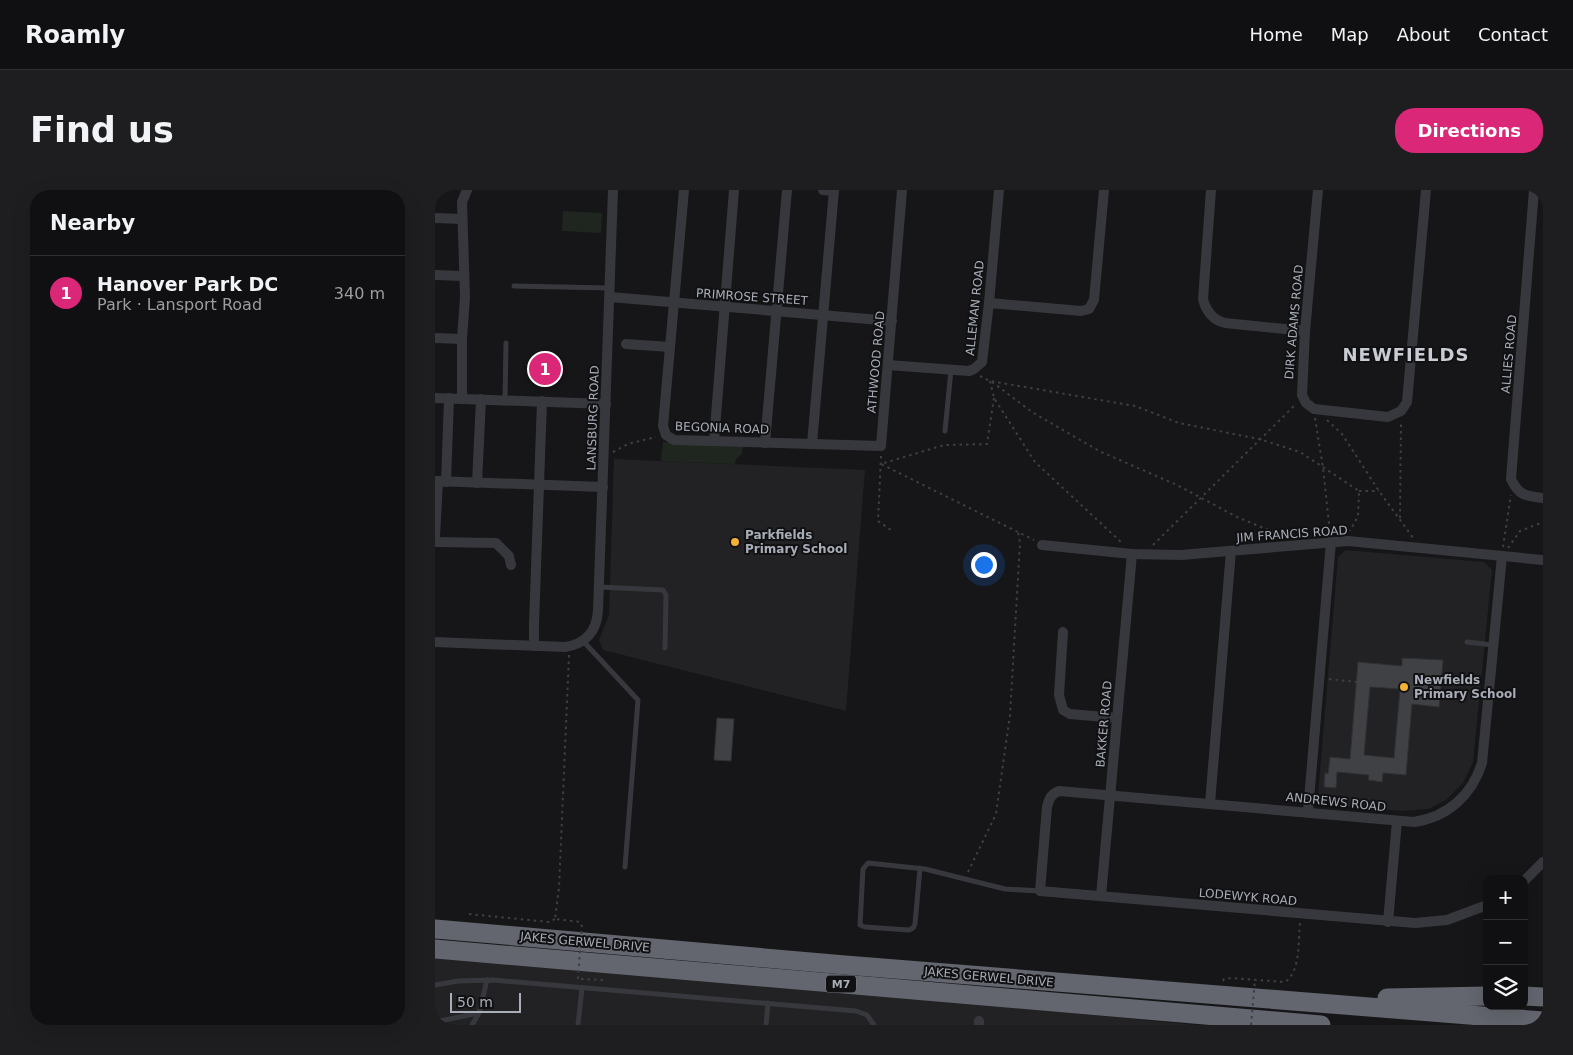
<!DOCTYPE html>
<meta charset="utf-8">
<style>
:root{--surface:#101012;--page:#1e1e20;--text:#f1f3f6;--muted:#9c9d9f;--line:#303032;--accent:#db2777}
body{margin:0;font-family:"DejaVu Sans",sans-serif;background:var(--page);color:var(--text)}
.controls{position:absolute;right:15px;bottom:15px;display:grid;overflow:hidden;border-radius:10px;box-shadow:0 5px 20px #0002}
.controls button{width:45px;height:45px;display:grid;place-items:center;padding:0;border:0;border-bottom:1px solid var(--line);background:var(--surface);color:var(--text);font:25px sans-serif}
.scale{position:absolute;left:15px;bottom:12px;width:71px;box-sizing:border-box;padding-left:5px;border:2px solid #a8adb8;border-top:0;font-size:14px;line-height:18px;white-space:nowrap;color:#a8adb8;-webkit-text-stroke:4px #111113;paint-order:stroke}
.you{position:absolute;left:548px;top:374px;width:18px;height:18px;margin:-12px;border:4px solid #fff;border-radius:50%;background:#1a73e8;box-shadow:0 0 0 8px #1a73e833}
.badge{display:grid;place-items:center;width:32px;height:32px;border-radius:50%;background:var(--accent);color:#fff;font-size:16px;font-weight:700}
.pin{position:absolute;translate:-50% -50%;border:2px solid #fff;box-shadow:0 1px 5px #0006}
.list{margin:0;padding:0;list-style:none}
h2{display:flex;justify-content:space-between;align-items:center;height:65px;margin:0;padding:0 20px;font-size:21px}
h2 small{font-size:16px;font-weight:400;color:var(--muted)}
.list li{display:grid;grid-template-columns:32px 1fr auto;gap:15px;align-items:center;box-sizing:border-box;height:75px;padding:0 20px;border-top:1px solid var(--line)}
.list b{display:block;font-size:19px;white-space:nowrap}
.list p{margin:0;font-size:16px;white-space:nowrap;color:var(--muted)}
.list em{font-size:16px;font-style:normal;color:var(--muted)}
.icon{flex:none;width:28px;height:28px;fill:none;stroke:currentColor;stroke-width:2;stroke-linecap:round;stroke-linejoin:round}
.map{position:relative;flex:none;width:1108px;height:835px;overflow:hidden;border-radius:20px}
header{display:flex;align-items:center;gap:30px;box-sizing:border-box;height:70px;padding:0 25px;background:var(--surface);border-bottom:1px solid var(--line)}
header strong{font-size:24px}
nav{display:flex;gap:28px;margin-inline-start:auto;font-size:18px}
.intro{display:flex;align-items:center;justify-content:space-between;box-sizing:border-box;height:120px;padding:0 30px}
h1{margin:0;font-size:35px}
.button{padding:12px 22px;border-radius:20px;background:var(--accent);color:#fff;font-size:18px;font-weight:700}
main{display:flex;gap:30px;padding:0 30px}
aside{flex:1;background:var(--surface);border-radius:20px;box-shadow:0 5px 20px #0002}
.map>svg:first-child{display:block}
</style>
<header>
<strong>Roamly</strong>
<nav><a>Home</a><a>Map</a><a>About</a><a>Contact</a></nav>
</header>
<div class="intro"><h1>Find us</h1><a class="button">Directions</a></div>
<main>
<aside>
<h2>Nearby<small></small></h2>
<ul class="list">
<li><span class="badge">1</span><div><b>Hanover Park DC</b><p>Park · Lansport Road</p></div><em>340 m</em></li>
</ul>
</aside>
<div class="map">
<svg width="1108" height="835" viewBox="0 0 1108 835">
<rect width="100%" height="100%" fill="#161618"/>
<g fill="#222225">
<polygon points="179,269 430,280 411,521 168,460 164,450 174,425"/>
<polygon points="911,360 1049,372 1057,380 1038,572 1028,593 1011,610 993,619 967,621 891,615 883,605 903,367"/>
<polygon points="0,762 762,835 0,835"/>
</g>
<g fill="#1e261f">
<polygon points="128,21 167,23 166,43 127,41"/>
<polygon points="228,252 308,255 307,264 301,269 300,274 226,271"/>
</g>
<g fill="#404145" stroke="#303034" fill-rule="evenodd">
<path d="M 967,468 L 1008,470 L 1004,517 L 977,514 L 971,585 L 948,583 L 947,592 L 933,590 L 934,585 L 902,582 L 901,598 L 889,597 L 890,583 L 893,584 L 895,567 L 915,569 L 923,472 L 967,476 ZM 935,497 L 965,499 L 959,568 L 929,565 Z"/>
<polygon points="282,528 299,529 296,571 279,570"/>
</g>
<g fill="none" stroke-linecap="round" stroke-linejoin="round">
<g stroke="#3d3f44" stroke-width="2" stroke-dasharray="2.5 4" stroke-linecap="butt">
<polyline points="545,186 555,191 700,216 744,233 824,249 865,262 924,301 923,326 915,341"/>
<polyline points="555,191 559,208 600,272 687,353"/>
<polyline points="557,192 597,222 664,261 742,295 802,327 848,346"/>
<polyline points="559,208 552,254 509,255 446,274 599,350"/>
<polyline points="880,228 888,278 895,343"/>
<polyline points="892,230 907,244 944,301 979,349"/>
<polyline points="178,262 193,254 221,247"/>
<polyline points="446,266 443,331 456,340"/>
<polyline points="924,301 944,301"/>
<polyline points="965,328 966,231"/>
<polyline points="718,355 861,214"/>
<polyline points="1068,357 1076,305"/>
<polyline points="1073,358 1085,341 1108,332"/>
<polyline points="134,465 124,698 120,729 147,732"/>
<polyline points="894,489 922,492"/>
<polyline points="1005,501 1045,504"/>
<polyline points="1015,502 1016,490"/>
<polyline points="533,682 561,624 575,525 585,353 583,341"/>
<polyline points="34,724 114,732 120,729"/>
<polyline points="146,789 169,790"/>
<path d="M 788,791 L 789,789 L 796,788 L 850,792 C 866,781 863,751 865,733"/>
</g>
<g stroke="#37383d" stroke-width="5">
<polyline points="79,96 175,98"/>
<polyline points="70,210 71,153"/>
<polyline points="510,241 516,180"/>
<polyline points="164,397 228,400 231,405 230,458"/>
<polyline points="148,451 203,510 190,677"/>
<polyline points="1032,452 1058,455"/>
<polyline points="485,678 480,734 478,738 474,740 430,737 425,735 428,679 433,673 490,679 570,699 605,701"/>
<polyline points="0,795 23,791 58,790 421,821 432,825 439,835"/>
<polyline points="0,832 44,823"/>
<polyline points="37,835 44,823 52,790"/>
<polyline points="143,835 147,798"/>
<polyline points="331,835 333,813"/>
</g>
<g stroke="#37383d" stroke-width="10">
<polyline points="249,0 228,236 231,245 239,250 446,256 467,0"/>
<polyline points="388,0 399,1"/>
<path d="M 776,0 L 768,109 C 771,121 778,130 790,133 L 870,141"/>
<polyline points="883,0 870,141 867,205 871,213 879,219 953,227 966,221 972,212 991,0"/>
<path d="M 1099,0 L 1076,289 C 1084,306 1091,306 1108,308"/>
<polyline points="0,28 27,29"/>
<polyline points="0,85 28,86"/>
<polyline points="175,107 457,131"/>
<polyline points="554,113 646,121 654,119 659,110 669,0"/>
<polyline points="0,148 27,149"/>
<polyline points="191,154 235,157"/>
<polyline points="453,175 534,181 539,179 547,172 554,113 564,0"/>
<polyline points="0,208 171,214"/>
<polyline points="27,208 27,149 30,107 27,12 32,0"/>
<polyline points="279,251 299,0"/>
<polyline points="330,253 352,0"/>
<polyline points="377,254 399,0"/>
<polyline points="0,291 168,297"/>
<polyline points="11,292 14,208"/>
<polyline points="42,293 46,209"/>
<polyline points="0,347 3,291"/>
<polyline points="0,352 61,353 74,366 76,375"/>
<polyline points="607,355 697,364 746,365 913,351 1108,370"/>
<polyline points="628,442 624,505 628,520 635,524 681,528"/>
<path d="M 0,452 L 130,457 C 151,454 162,441 163,420 L 178,0"/>
<polyline points="99,456 99,434 107,211"/>
<polyline points="775,613 796,361"/>
<polyline points="873,621 896,352"/>
<polyline points="1089,691 1108,672"/>
<polyline points="666,706 697,364"/>
<path d="M 1052,715 L 1012,730 L 980,733 L 605,701 L 612,617 C 614,609 616,604 624,601 L 979,632 C 1013,627 1037,605 1047,573 L 1067,366"/>
<polyline points="953,732 962,631"/>
<polyline points="544,835 544,831"/>
</g>
<g stroke="#63666e" stroke-width="19">
<polyline points="0,739 410,775 1108,831"/>
<polyline points="0,759 886,835"/>
<polyline points="1089,806 1108,807"/>
<polyline points="952,808 1052,806"/>
</g>
<g stroke="#3d3f44" stroke-width="2" stroke-dasharray="2.5 4" stroke-linecap="butt">
<polyline points="143,789 147,732"/>
<polyline points="816,835 820,790"/>
</g>
</g>
<g fill="#f2b134" stroke="#111113" stroke-width="2">
<circle cx="300" cy="352" r="5"/>
<circle cx="969" cy="497" r="5"/>
</g>
<g text-anchor="middle" dominant-baseline="central" stroke-width="4" stroke-linejoin="round" paint-order="stroke">
<rect fill="#111113" stroke="#7b7e86" stroke-width="1" x="391" y="785.5" width="30" height="17" rx="4"/>
<g font-size="11" font-weight="bold" fill="#a8adb8">
<text x="406" y="794">M7</text>
</g>
<g font-size="12" fill="#a8adb8" stroke="#111113">
<text transform="translate(317 107) rotate(4)">PRIMROSE STREET</text>
<text transform="translate(540 118) rotate(-84)">ALLEMAN ROAD</text>
<text transform="translate(859 132) rotate(-85)">DIRK ADAMS ROAD</text>
<text transform="translate(1074 164) rotate(-85)">ALLIES ROAD</text>
<text transform="translate(441 172) rotate(-85)">ATHWOOD ROAD</text>
<text transform="translate(158 228) rotate(-88)">LANSBURG ROAD</text>
<text transform="translate(287 238) rotate(2)">BEGONIA ROAD</text>
<text transform="translate(857 344) rotate(-4)">JIM FRANCIS ROAD</text>
<text transform="translate(669 534) rotate(-85)">BAKKER ROAD</text>
<text transform="translate(901 612) rotate(6)">ANDREWS ROAD</text>
<text transform="translate(813 707) rotate(5)">LODEWYK ROAD</text>
<text transform="translate(150 752) rotate(5)">JAKES GERWEL DRIVE</text>
<text transform="translate(554 787) rotate(5)">JAKES GERWEL DRIVE</text>
</g>
<g font-size="12" font-weight="bold" fill="#a8adb8" stroke="#111113" text-anchor="start">
<text x="310" y="345">Parkfields<tspan x="310" dy="14">Primary School</tspan></text>
<text x="979" y="490">Newfields<tspan x="979" dy="14">Primary School</tspan></text>
</g>
<g font-size="18" font-weight="bold" letter-spacing="1" fill="#c9ccd4" stroke="#111113">
<text x="971" y="164">NEWFIELDS</text>
</g>
</g>
</svg>
<div class="controls">
<button>+</button>
<button>−</button>
<button><svg class="icon" aria-label="layers" viewBox="0 0 24 24"><path d="M12 4l9 5-9 5-9-5zM3 14l9 5 9-5"/></svg></button>
</div>
<div class="scale">50 m</div>
<div class="you"></div>
<div class="pin badge" style="left:110px;top:179px">1</div>
</div>
</main>
